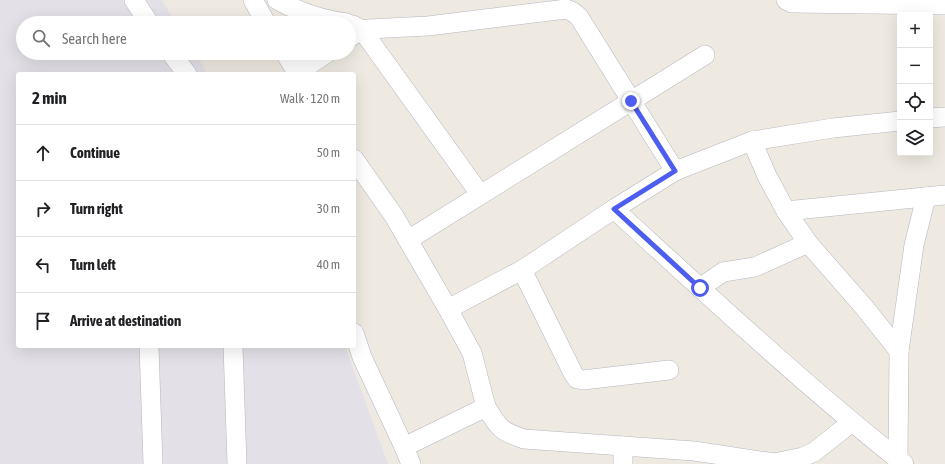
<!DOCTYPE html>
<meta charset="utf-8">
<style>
:root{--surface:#fff;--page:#f6f6f6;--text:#202124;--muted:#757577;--line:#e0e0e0}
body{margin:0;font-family:"Asap Condensed",sans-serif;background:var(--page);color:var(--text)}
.controls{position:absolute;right:12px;top:12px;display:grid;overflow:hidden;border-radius:4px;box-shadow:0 4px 16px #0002}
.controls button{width:36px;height:36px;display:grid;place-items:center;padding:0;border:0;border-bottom:1px solid var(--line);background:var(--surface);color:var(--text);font:20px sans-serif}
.stop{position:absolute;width:12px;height:12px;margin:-9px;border:3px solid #4c5df0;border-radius:50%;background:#fff}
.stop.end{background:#4c5df0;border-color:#fff;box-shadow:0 1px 4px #0008}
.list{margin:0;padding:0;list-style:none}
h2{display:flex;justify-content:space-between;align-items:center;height:52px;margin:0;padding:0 16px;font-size:17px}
h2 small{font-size:13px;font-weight:400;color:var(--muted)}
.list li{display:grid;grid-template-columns:26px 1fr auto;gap:12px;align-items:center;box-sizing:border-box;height:56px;padding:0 16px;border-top:1px solid var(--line)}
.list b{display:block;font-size:15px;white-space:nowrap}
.list em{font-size:13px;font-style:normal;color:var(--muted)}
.icon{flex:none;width:22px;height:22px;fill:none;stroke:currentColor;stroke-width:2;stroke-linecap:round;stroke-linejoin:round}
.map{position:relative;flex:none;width:945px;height:464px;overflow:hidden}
.search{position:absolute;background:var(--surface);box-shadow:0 4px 16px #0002;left:16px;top:16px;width:340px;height:44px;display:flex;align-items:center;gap:10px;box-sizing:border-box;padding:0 14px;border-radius:22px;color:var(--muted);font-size:15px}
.panel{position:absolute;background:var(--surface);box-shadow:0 4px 16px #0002;left:16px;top:72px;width:340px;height:276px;border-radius:4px}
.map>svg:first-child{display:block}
</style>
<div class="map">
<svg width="945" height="464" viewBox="0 0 945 464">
<rect width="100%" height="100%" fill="#eeeae1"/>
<polygon fill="#e3e1e7" points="0,0 162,0 176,23 23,23 23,53 195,53 208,74 18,74 18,346 345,346 388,464 0,464"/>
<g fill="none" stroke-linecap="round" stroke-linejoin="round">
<defs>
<g id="minor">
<polyline points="134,0 149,23"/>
<polyline points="253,0 266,23"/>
<path d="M 277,0 C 299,12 322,20 347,23"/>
<polyline points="786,0 792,3 945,5"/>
<polyline points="353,25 362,30 480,194"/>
<polyline points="349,38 359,31 368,29 428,26 566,9 573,12 579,17 675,171"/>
<polyline points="171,53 187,74"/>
<polyline points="285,53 298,74"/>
<polyline points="297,73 327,53"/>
<polyline points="930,118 945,117"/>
<polyline points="752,141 767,176 786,211 808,243 864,307 899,351"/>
<polyline points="354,159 394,216 448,309"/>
<polyline points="614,209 675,171 752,141 833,128 900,121"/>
<polyline points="786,211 945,195"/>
<polyline points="408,240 705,55"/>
<polyline points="522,270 573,373 577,379 583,380 669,370"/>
<polyline points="700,288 723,272 755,267 808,243"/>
<polyline points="354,333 362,357 404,447"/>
<polyline points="149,346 153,464"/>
<polyline points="233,346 237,464"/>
<path d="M 486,407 C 499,428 500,431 524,439 L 694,451 L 774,463 L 803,457 L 814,452 L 852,422"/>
<polyline points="623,446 623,464"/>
<polyline points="898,459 899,351 914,245 926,197"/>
<path d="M 411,464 L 404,447 L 486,407 L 472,353 L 448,309 L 522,270 L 614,209 C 709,296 803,384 904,464"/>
</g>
</defs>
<use href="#minor" stroke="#b5b6c0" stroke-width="20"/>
<use href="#minor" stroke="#fff" stroke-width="19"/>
</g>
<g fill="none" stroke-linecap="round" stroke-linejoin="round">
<polyline stroke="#4c5df0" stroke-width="5" points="631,101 675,171 614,209 700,288"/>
</g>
</svg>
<div class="controls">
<button>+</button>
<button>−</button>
<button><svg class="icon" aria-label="locate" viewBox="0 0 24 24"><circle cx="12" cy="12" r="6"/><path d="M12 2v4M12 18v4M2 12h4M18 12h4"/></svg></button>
<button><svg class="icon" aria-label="layers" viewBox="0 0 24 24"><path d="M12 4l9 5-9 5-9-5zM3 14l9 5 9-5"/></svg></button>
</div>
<div class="stop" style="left:700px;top:288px"></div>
<div class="stop end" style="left:631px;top:101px"></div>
<div class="search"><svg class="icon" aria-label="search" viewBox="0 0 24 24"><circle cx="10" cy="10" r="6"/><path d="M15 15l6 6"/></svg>Search here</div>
<section class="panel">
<h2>2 min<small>Walk · 120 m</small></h2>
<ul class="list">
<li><svg class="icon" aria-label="ahead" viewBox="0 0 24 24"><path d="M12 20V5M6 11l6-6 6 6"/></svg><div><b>Continue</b></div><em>50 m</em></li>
<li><svg class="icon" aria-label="right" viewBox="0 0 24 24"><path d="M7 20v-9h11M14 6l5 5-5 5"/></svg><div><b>Turn right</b></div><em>30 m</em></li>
<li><svg class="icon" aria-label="left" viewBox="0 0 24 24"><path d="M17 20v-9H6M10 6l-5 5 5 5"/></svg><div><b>Turn left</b></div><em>40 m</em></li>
<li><svg class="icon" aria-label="arrive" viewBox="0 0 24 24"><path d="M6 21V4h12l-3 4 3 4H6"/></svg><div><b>Arrive at destination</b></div></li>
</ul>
</section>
</div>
